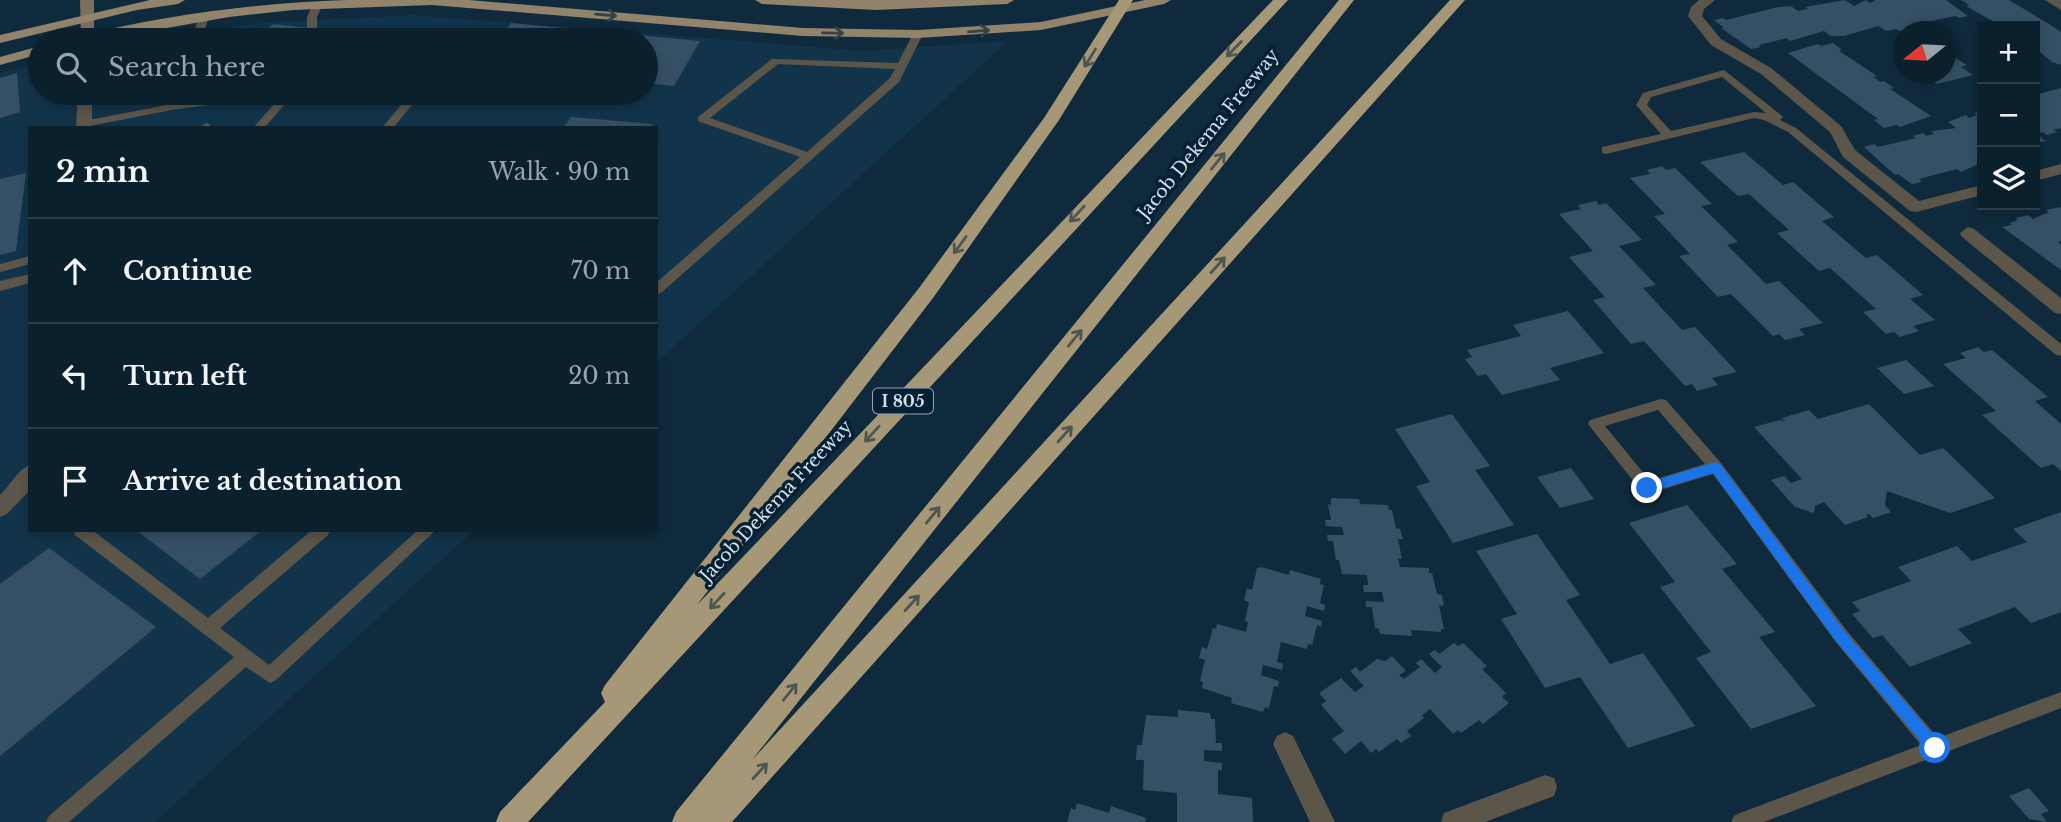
<!DOCTYPE html>
<meta charset="utf-8">
<style>
:root{--surface:#0b202d;--page:#192d39;--text:#f1f3f6;--muted:#9aa3aa;--line:#2b3e49}
body{margin:0;font-family:"Libre Baskerville",serif;background:var(--page);color:var(--text)}
.controls{position:absolute;right:21px;top:21px;display:grid;overflow:hidden;border-radius:0px;box-shadow:0 4px 10px #0003}
.controls button{width:63px;height:63px;display:grid;place-items:center;padding:0;border:0;border-bottom:2px solid var(--line);background:var(--surface);color:var(--text);font:35px sans-serif}
.compass{position:absolute;left:1893px;top:21px;width:63px;height:63px;border-radius:50%;background:var(--surface);box-shadow:0 4px 10px #0003;rotate:252deg}
.stop{position:absolute;width:21px;height:21px;margin:-16px;border:5px solid #1a73e8;border-radius:50%;background:#fff}
.stop.end{background:#1a73e8;border-color:#fff;box-shadow:0 2px 7px #0008}
.list{margin:0;padding:0;list-style:none}
h2{display:flex;justify-content:space-between;align-items:center;height:91px;margin:0;padding:0 28px;font-size:30px}
h2 small{font-size:23px;font-weight:400;color:var(--muted)}
.list li{display:grid;grid-template-columns:46px 1fr auto;gap:21px;align-items:center;box-sizing:border-box;height:105px;padding:0 28px;border-top:2px solid var(--line)}
.list b{display:block;font-size:26px;white-space:nowrap}
.list em{font-size:23px;font-style:normal;color:var(--muted)}
.icon{flex:none;width:38px;height:38px;fill:none;stroke:currentColor;stroke-width:2;stroke-linecap:round;stroke-linejoin:round}
.map{position:relative;flex:none;width:2061px;height:822px;overflow:hidden}
.search{position:absolute;background:var(--surface);box-shadow:0 4px 10px #0003;left:28px;top:28px;width:630px;height:77px;display:flex;align-items:center;gap:18px;box-sizing:border-box;padding:0 24px;border-radius:38px;color:var(--muted);font-size:26px}
.panel{position:absolute;background:var(--surface);box-shadow:0 4px 10px #0003;left:28px;top:126px;width:630px;height:406px;border-radius:0px}
.map>svg:first-child{display:block}
</style>
<div class="map">
<svg width="2061" height="822" viewBox="0 0 2061 822">
<rect width="100%" height="100%" fill="#0f2a3c"/>
<polygon fill="#12344b" points="414,15 865,51 1008,41 656,363 656,128 30,128 30,530 474,530 155,822 0,822 0,73 40,63 40,93 646,93 646,40 145,40 260,23"/>
<g fill="#355064">
<polygon points="1845,0 1854,6 1866,0 1870,3 1876,0 1946,0 1968,16 1959,18 1955,16 1905,27 1908,29 1900,31 1896,29 1886,31 1878,26 1844,36 1831,36 1824,31 1790,41 1787,38 1759,45 1761,47 1751,49 1721,28 1724,28 1714,20 1723,18 1726,20 1778,7 1791,6 1798,11 1808,9 1805,7"/>
<polygon points="1961,0 2009,0 2052,26 2061,32 2061,65 2052,62 2035,48 2035,26 2001,26 1966,6 1969,5"/>
<polygon points="511,23 700,41 674,86 646,83 646,40 498,40"/>
<polygon points="273,24 311,28 299,40 256,40"/>
<polygon points="1833,43 1842,50 1839,51 1877,76 1873,77 1881,82 1884,81 1894,88 1890,89 1931,116 1900,127 1897,125 1884,128 1874,120 1878,119 1788,53 1818,44 1821,46"/>
<polygon points="1946,57 1954,57 1967,65 1961,67 1973,75 1937,84 1923,74 1946,74"/>
<polygon points="17,73 20,112 0,118 0,78"/>
<polygon points="2061,88 2061,128 2053,130 2057,132 2047,135 2043,132 2036,134 2046,141 2035,143 2035,95"/>
<polygon points="458,93 538,93 532,102 456,96"/>
<polygon points="1982,111 1982,167 1976,165 1961,172 1957,169 1919,179 1922,182 1912,184 1898,174 1895,175 1864,147 1874,144 1878,147 1916,138 1913,136 1923,133 1926,136 1934,134 1931,131 1956,128 1948,122 1966,115 1969,118 1977,115 1974,113"/>
<polygon points="571,117 653,124 650,128 563,128"/>
<polygon points="1744,152 1783,185 1793,182 1834,217 1822,221 1866,258 1877,255 1923,295 1910,299 1935,320 1913,326 1919,331 1900,337 1894,332 1886,334 1863,312 1876,309 1830,268 1819,271 1777,233 1789,230 1749,194 1738,196 1700,162"/>
<polygon points="1662,166 1666,170 1675,168 1712,204 1701,206 1738,242 1727,245 1766,284 1779,281 1823,323 1799,329 1805,335 1785,340 1779,334 1773,336 1731,294 1718,297 1679,256 1690,254 1654,216 1665,214 1630,178 1650,174 1647,170"/>
<polygon points="26,173 16,251 0,255 0,179"/>
<polygon points="1596,201 1599,205 1606,203 1642,240 1619,246 1656,285 1643,288 1682,330 1695,327 1737,372 1712,378 1718,385 1697,391 1692,384 1685,386 1644,341 1631,344 1593,300 1605,297 1569,257 1593,251 1559,214 1581,209 1578,205"/>
<polygon points="2061,207 2061,241 2058,242 2061,245 2061,270 2002,227 2012,225 2010,223 2018,220 2016,218 2028,215 2033,219 2049,212 2046,210"/>
<polygon points="1568,311 1604,353 1550,368 1560,380 1502,395 1486,374 1478,376 1465,359 1472,357 1467,350 1521,336 1513,325"/>
<polygon points="1978,347 1984,352 1992,350 2048,397 2035,401 2061,424 2061,471 2053,464 2041,468 1982,415 1996,411 1943,364 1966,358 1960,353"/>
<polygon points="1906,360 1934,386 1904,394 1877,368"/>
<polygon points="1869,404 1920,455 1943,448 1995,498 1950,513 1887,491 1885,505 1891,512 1873,518 1869,514 1866,515 1868,517 1845,525 1824,502 1815,506 1814,513 1795,507 1771,480 1784,476 1791,483 1802,479 1754,427 1780,420 1785,421 1782,418 1809,410 1818,419"/>
<polygon points="1452,414 1490,466 1475,470 1514,525 1453,543 1416,486 1430,482 1395,429"/>
<polygon points="1571,468 1594,499 1560,508 1537,477"/>
<polygon points="1331,498 1359,499 1360,504 1388,505 1389,510 1392,510 1396,528 1400,529 1403,539 1398,539 1402,559 1398,558 1400,567 1429,568 1429,573 1432,573 1437,594 1442,595 1444,606 1439,605 1444,629 1441,629 1441,632 1411,630 1412,636 1380,634 1379,629 1375,628 1372,607 1366,607 1366,601 1384,602 1382,592 1364,592 1363,585 1368,585 1367,575 1342,574 1339,560 1336,560 1333,541 1328,541 1327,535 1344,535 1342,527 1326,526 1325,520 1331,520 1328,504 1331,505"/>
<polygon points="1687,505 1737,564 1722,569 1775,632 1759,637 1816,706 1751,729 1696,658 1711,652 1660,587 1675,582 1629,523"/>
<polygon points="2061,512 2061,612 2031,623 2015,607 1958,629 1972,643 1910,667 1882,635 1873,638 1852,614 1860,611 1852,602 1911,581 1898,567 1957,546 1972,561 2027,542 2013,529"/>
<polygon points="136,530 262,530 200,579"/>
<polygon points="1537,534 1580,595 1566,600 1610,664 1643,653 1695,726 1628,748 1580,677 1545,688 1501,619 1517,614 1476,551"/>
<polygon points="49,548 156,627 0,756 0,584"/>
<polygon points="1261,567 1289,575 1290,570 1321,579 1320,584 1324,585 1320,603 1325,605 1324,611 1307,606 1305,616 1322,621 1321,627 1317,625 1312,645 1308,644 1307,649 1281,642 1277,662 1283,664 1282,670 1263,665 1261,675 1279,681 1278,687 1274,686 1269,708 1265,707 1263,712 1231,703 1232,698 1202,688 1203,682 1200,681 1205,660 1199,658 1202,647 1207,649 1213,628 1216,629 1217,624 1246,632 1248,622 1245,621 1249,602 1244,600 1247,588 1252,590 1257,568"/>
<polygon points="1454,643 1458,646 1463,643 1487,666 1482,669 1506,693 1502,697 1509,703 1483,724 1479,720 1461,733 1458,730 1453,734 1430,709 1422,715 1424,718 1407,731 1411,736 1401,743 1397,739 1379,752 1376,749 1371,753 1361,741 1345,754 1332,739 1344,731 1321,705 1326,701 1319,693 1341,678 1355,692 1364,686 1350,671 1356,667 1360,672 1377,659 1385,661 1392,656 1406,671 1399,675 1404,679 1420,667 1416,663 1421,659 1435,673 1442,667 1429,654 1435,650 1439,654"/>
<polygon points="1178,710 1210,713 1211,719 1215,719 1216,743 1222,743 1222,751 1204,750 1204,761 1222,763 1222,770 1218,770 1218,794 1252,798 1253,822 1177,822 1177,793 1143,790 1144,760 1136,760 1137,745 1142,745 1146,715 1178,717"/>
<polygon points="2029,788 2049,811 2041,814 2047,822 2029,819 2009,796"/>
<polygon points="1077,803 1109,813 1111,806 1146,818 1145,822 1067,822 1071,808 1075,810"/>
</g>
<g fill="none" stroke-linecap="round" stroke-linejoin="round">
<g fill="#5c564a" fill-rule="evenodd">
<polygon points="317,3 322,6 317,17 317,33 311,40 300,40 307,32 307,17 313,4"/>
<polygon points="204,14 209,17 201,40 191,40 199,17"/>
<polygon points="357,29 465,33 470,36 467,40 358,35 346,40 333,40"/>
<path d="M 918,31 L 923,34 L 899,82 L 661,293 L 656,294 L 656,283 L 800,157 L 698,121 L 698,117 L 772,59 L 898,63 L 913,34 ZM 778,64 L 895,69 L 890,78 L 807,152 L 710,118 Z"/>
<path d="M 1724,70 L 1781,115 L 1783,117 L 1780,120 L 1796,128 L 2061,344 L 2061,356 L 2056,355 L 1788,132 L 1764,120 L 1754,118 L 1606,154 L 1602,153 L 1602,147 L 1661,134 L 1636,105 L 1643,93 ZM 1722,77 L 1766,113 L 1754,112 L 1671,131 L 1647,105 L 1651,97 Z"/>
<polygon points="172,93 182,93 179,103 240,93 256,93 230,102 172,110 84,127 78,124 84,121 167,105"/>
<polygon points="284,93 295,93 264,128 253,128"/>
<polygon points="411,93 422,93 393,128 382,128"/>
<polygon points="206,123 210,124 210,128 199,128"/>
<polygon points="30,256 30,264 0,272 0,264"/>
<polygon points="30,274 30,283 0,291 0,281"/>
<path d="M 1661,399 L 1666,400 L 1721,463 L 1847,631 L 1938,738 L 2061,692 L 2061,708 L 1764,822 L 1731,822 L 1734,816 L 1740,813 L 1921,745 L 1835,641 L 1713,474 L 1647,494 L 1642,492 L 1588,424 L 1590,420 ZM 1658,410 L 1705,464 L 1650,481 L 1605,426 Z"/>
<polygon points="73,530 92,530 208,618 312,530 330,530 328,535 220,628 269,665 418,530 436,530 276,680 270,683 246,667 69,822 46,822 49,816 234,657 75,535"/>
</g>
<g fill="#5c564a" fill-rule="evenodd">
<polygon points="1699,0 1715,0 1704,9 1702,16 1721,39 1771,68 1841,126 1855,150 1919,201 1982,185 1982,195 1916,212 1910,211 1843,157 1830,132 1761,74 1711,45 1688,16 1691,7"/>
<polygon points="2061,164 2061,174 2035,181 2035,171"/>
<polygon points="1968,227 1974,229 2061,298 2061,314 2055,313 1962,237 1960,233"/>
<polygon points="1285,732 1293,736 1335,822 1310,822 1273,744 1277,736"/>
<polygon points="1545,775 1554,778 1557,787 1554,796 1485,822 1441,822 1444,813"/>
</g>
<g fill="#5c564a" fill-rule="evenodd">
<polygon points="2045,0 2061,0 2061,10"/>
<polygon points="78,93 92,93 92,128 76,128"/>
<path d="M 30,465 L 30,490 L 7,514 L 0,517 L 0,495 C 10,486 18,469 30,465 Z"/>
</g>
<polygon fill="#7a705c" fill-rule="evenodd" points="80,0 94,0 94,40 81,39"/>
<g fill="#91846b" fill-rule="evenodd">
<polygon points="150,0 185,0 178,4 137,10 0,43 0,35"/>
<path d="M 346,0 L 469,0 L 803,28 L 918,30 L 1041,22 L 1145,0 L 1171,0 L 1164,4 L 1041,30 L 918,38 L 803,36 L 432,5 L 293,10 L 229,17 L 99,40 L 74,40 L 76,37 C 164,15 256,3 346,0 Z"/>
<polygon points="755,0 1014,0 1007,4 876,10 762,4"/>
<polygon points="40,46 40,54 0,65 0,57"/>
</g>
<g fill="#a69777" fill-rule="evenodd">
<polygon points="1119,0 1133,0 1059,120 933,298 697,605 1273,0 1288,0 528,822 496,822 500,812 605,702 601,693 605,685 919,288 1044,118"/>
<polygon points="1339,0 1354,0 752,760 1450,0 1465,0 732,822 672,822 676,812"/>
</g>
</g>
<defs><path id="oneway-shaft" d="M-6 0H5M1.5-3L5.5 0L1.5 3" fill="none" stroke-width="1.6" stroke-linecap="round" stroke-linejoin="round" transform="scale(1.75)"/></defs>
<g stroke="#364346">
<use href="#oneway-shaft" transform="translate(606 15) rotate(5)"/>
<use href="#oneway-shaft" transform="translate(979 31) rotate(-5)"/>
<use href="#oneway-shaft" transform="translate(833 33) rotate(1)"/>
</g>
<g stroke="#4d5651">
<use href="#oneway-shaft" transform="translate(1234 49) rotate(134)"/>
<use href="#oneway-shaft" transform="translate(1090 58) rotate(122)"/>
<use href="#oneway-shaft" transform="translate(1218 161) rotate(-51)"/>
<use href="#oneway-shaft" transform="translate(1077 214) rotate(133)"/>
<use href="#oneway-shaft" transform="translate(960 245) rotate(126)"/>
<use href="#oneway-shaft" transform="translate(1218 265) rotate(-48)"/>
<use href="#oneway-shaft" transform="translate(1075 338) rotate(-51)"/>
<use href="#oneway-shaft" transform="translate(872 434) rotate(133)"/>
<use href="#oneway-shaft" transform="translate(1065 434) rotate(-48)"/>
<use href="#oneway-shaft" transform="translate(933 515) rotate(-51)"/>
<use href="#oneway-shaft" transform="translate(717 601) rotate(133)"/>
<use href="#oneway-shaft" transform="translate(912 603) rotate(-48)"/>
<use href="#oneway-shaft" transform="translate(790 692) rotate(-51)"/>
<use href="#oneway-shaft" transform="translate(760 771) rotate(-48)"/>
</g>
<polygon fill="#1a73e8" points="1716,462 1720,464 1845,632 1940,743 1940,752 1930,752 1836,641 1713,473 1647,493 1641,488 1643,484"/>
<g text-anchor="middle" dominant-baseline="central" stroke-width="7" stroke-linejoin="round" paint-order="stroke">
<rect fill="#052032" stroke="#94a6b4" stroke-width="2" x="873" y="388.5" width="60" height="25" rx="5"/>
<g font-size="16" font-weight="bold" fill="#d1e0ec">
<text x="903" y="401">I 805</text>
</g>
<g font-size="18" fill="#d1e0ec" stroke="#052032">
<text transform="translate(1208 134) rotate(-51)">Jacob Dekema Freeway</text>
<text transform="translate(776 501) rotate(-47)">Jacob Dekema Freeway</text>
</g>
</g>
</svg>
<div class="controls">
<button>+</button>
<button>−</button>
<button><svg class="icon" aria-label="layers" viewBox="0 0 24 24"><path d="M12 4l9 5-9 5-9-5zM3 14l9 5 9-5"/></svg></button>
</div>
<svg class="compass" viewBox="-18 -18 36 36"><path d="M0-13l5 13h-10z" fill="#e53935"/><path d="M0 13l5-13h-10z" fill="#9aa3aa"/></svg>
<div class="stop" style="left:1935px;top:748px"></div>
<div class="stop end" style="left:1647px;top:488px"></div>
<div class="search"><svg class="icon" aria-label="search" viewBox="0 0 24 24"><circle cx="10" cy="10" r="6"/><path d="M15 15l6 6"/></svg>Search here</div>
<section class="panel">
<h2>2 min<small>Walk · 90 m</small></h2>
<ul class="list">
<li><svg class="icon" aria-label="ahead" viewBox="0 0 24 24"><path d="M12 20V5M6 11l6-6 6 6"/></svg><div><b>Continue</b></div><em>70 m</em></li>
<li><svg class="icon" aria-label="left" viewBox="0 0 24 24"><path d="M17 20v-9H6M10 6l-5 5 5 5"/></svg><div><b>Turn left</b></div><em>20 m</em></li>
<li><svg class="icon" aria-label="arrive" viewBox="0 0 24 24"><path d="M6 21V4h12l-3 4 3 4H6"/></svg><div><b>Arrive at destination</b></div></li>
</ul>
</section>
</div>
